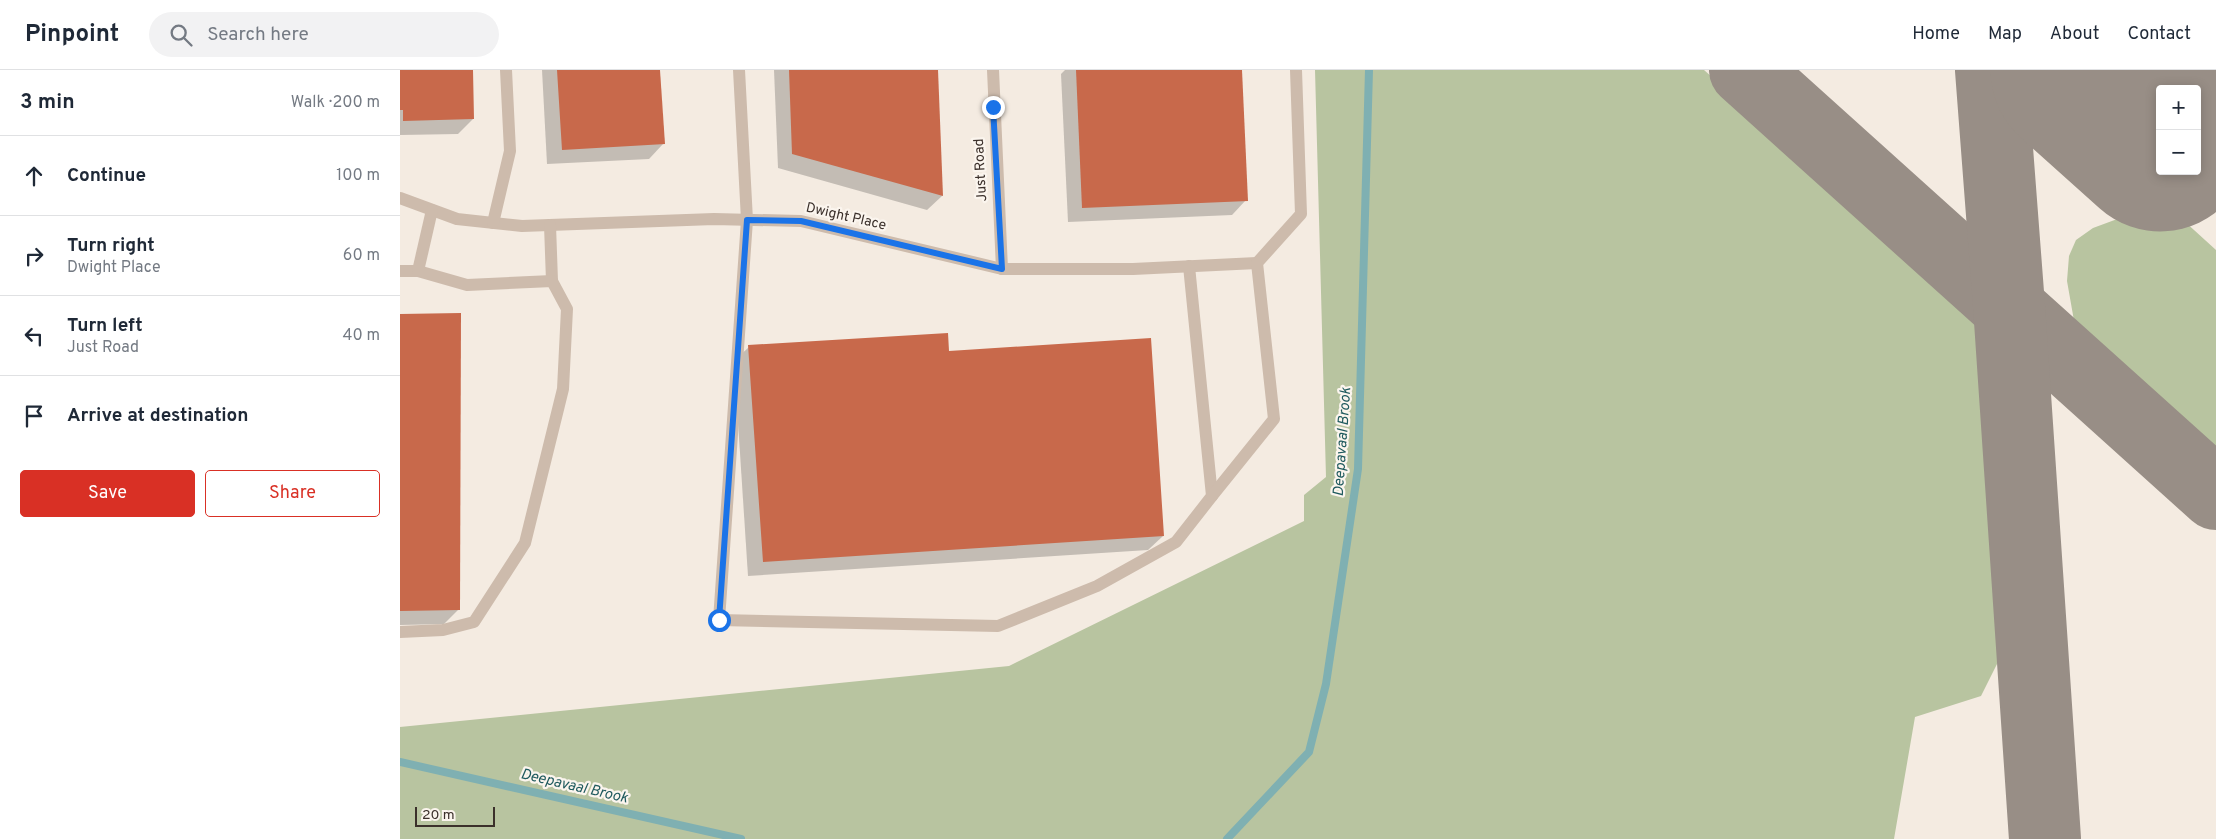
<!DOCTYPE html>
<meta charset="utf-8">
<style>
:root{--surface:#fff;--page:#f2f2f3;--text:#1f2937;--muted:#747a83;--line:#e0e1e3;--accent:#d93025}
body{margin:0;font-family:Overpass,sans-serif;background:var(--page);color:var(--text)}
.controls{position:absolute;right:15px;top:15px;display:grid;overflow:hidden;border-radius:5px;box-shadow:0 2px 12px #0003}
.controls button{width:45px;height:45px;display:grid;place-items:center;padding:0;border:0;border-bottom:1px solid var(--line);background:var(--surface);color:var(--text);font:25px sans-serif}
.scale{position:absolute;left:15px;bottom:12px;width:80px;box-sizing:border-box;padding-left:5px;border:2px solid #3b302b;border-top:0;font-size:14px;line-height:18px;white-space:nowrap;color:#3b302b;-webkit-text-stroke:4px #fbf5ee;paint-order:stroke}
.stop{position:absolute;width:15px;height:15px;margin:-11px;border:4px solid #1a73e8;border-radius:50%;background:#fff}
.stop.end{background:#1a73e8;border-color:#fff;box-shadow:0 1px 5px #0008}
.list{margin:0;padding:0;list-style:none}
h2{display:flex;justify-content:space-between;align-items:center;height:65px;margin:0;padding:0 20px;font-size:21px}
h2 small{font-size:16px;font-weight:400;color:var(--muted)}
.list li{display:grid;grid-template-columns:32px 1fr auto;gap:15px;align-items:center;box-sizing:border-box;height:80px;padding:0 20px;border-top:1px solid var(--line)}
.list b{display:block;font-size:19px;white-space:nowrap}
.list p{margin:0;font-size:16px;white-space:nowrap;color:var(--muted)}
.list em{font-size:16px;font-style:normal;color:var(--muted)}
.actions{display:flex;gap:10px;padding:15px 20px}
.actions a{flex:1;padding:11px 0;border:1px solid var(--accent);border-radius:5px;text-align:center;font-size:18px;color:var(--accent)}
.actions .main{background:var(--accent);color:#fff}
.icon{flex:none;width:28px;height:28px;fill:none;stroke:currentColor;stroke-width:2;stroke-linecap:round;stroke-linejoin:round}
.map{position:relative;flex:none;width:1816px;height:769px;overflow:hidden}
header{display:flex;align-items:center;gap:30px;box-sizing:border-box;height:70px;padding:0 25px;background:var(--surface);border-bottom:1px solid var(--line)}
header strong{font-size:24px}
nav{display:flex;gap:28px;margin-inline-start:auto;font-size:18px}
.search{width:350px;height:45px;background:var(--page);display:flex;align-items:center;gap:12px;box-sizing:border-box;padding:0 18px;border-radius:28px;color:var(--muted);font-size:19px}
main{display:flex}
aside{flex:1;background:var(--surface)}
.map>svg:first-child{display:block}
</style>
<header>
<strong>Pinpoint</strong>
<div class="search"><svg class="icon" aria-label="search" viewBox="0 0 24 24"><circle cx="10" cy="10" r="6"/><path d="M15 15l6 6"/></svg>Search here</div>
<nav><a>Home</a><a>Map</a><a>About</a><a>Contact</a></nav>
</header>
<main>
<aside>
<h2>3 min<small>Walk · 200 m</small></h2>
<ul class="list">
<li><svg class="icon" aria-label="ahead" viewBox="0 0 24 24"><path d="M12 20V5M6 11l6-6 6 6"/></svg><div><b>Continue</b></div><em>100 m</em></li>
<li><svg class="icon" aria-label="right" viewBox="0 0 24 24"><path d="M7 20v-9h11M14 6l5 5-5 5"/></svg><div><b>Turn right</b><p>Dwight Place</p></div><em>60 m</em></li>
<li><svg class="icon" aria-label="left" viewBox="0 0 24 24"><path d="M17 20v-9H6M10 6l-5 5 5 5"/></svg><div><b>Turn left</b><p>Just Road</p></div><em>40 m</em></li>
<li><svg class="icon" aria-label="arrive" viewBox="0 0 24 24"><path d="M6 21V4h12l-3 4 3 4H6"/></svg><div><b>Arrive at destination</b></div></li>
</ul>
<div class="actions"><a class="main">Save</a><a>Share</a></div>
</aside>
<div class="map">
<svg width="1816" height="769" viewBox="0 0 1816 769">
<rect width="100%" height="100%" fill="#f4ebe1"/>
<g fill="#b8c4a0">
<polygon points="915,0 1304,0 1540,209 1579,250 1600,588 1581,626 1515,647 1494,769 0,769 0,657 609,596 904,451 904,425 926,407"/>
<polygon points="1757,0 1816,0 1816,53 1797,36 1797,19 1778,19"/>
<polygon points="1720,148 1748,150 1774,155 1783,150 1816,180 1816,392 1706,294 1676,262 1667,211 1669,186 1676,170 1693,158"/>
</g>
<g fill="#0003">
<polygon points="0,0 71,0 73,49 58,64 0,65"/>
<polygon points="142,0 259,0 263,74 249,89 147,94"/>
<polygon points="374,0 537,0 542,126 527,140 378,98"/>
<polygon points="665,0 841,0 846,130 832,145 668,152 661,4"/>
<polygon points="0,246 59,539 44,554 0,555"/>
<polygon points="349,277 548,282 763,466 748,480 348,506 334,291"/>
</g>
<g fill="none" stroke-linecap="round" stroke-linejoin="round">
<g stroke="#7fb0b2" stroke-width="8">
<polyline points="0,692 341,769"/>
<polyline points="827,769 909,682 926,614 958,399 969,0"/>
</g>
<g stroke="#988e86" stroke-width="72">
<polyline points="1345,0 1816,424"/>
<polyline points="1591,0 1609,236 1645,769"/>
</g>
<polyline stroke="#988e86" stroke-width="181" points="1681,0 1760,71"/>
</g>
<g fill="#c8694b">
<polygon points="0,0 73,0 74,49 3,51 3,40 0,40"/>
<polygon points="157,0 260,0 265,74 162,80"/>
<polygon points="389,0 538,0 543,126 392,84"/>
<polygon points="676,0 842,0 848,131 682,138"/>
<polygon points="61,243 60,540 0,541 0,244"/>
<polygon points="548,263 549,281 751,268 764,466 363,492 348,275"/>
</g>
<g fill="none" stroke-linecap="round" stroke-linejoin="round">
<g stroke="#cdbbac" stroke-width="12">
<polyline points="339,0 347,150 319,550 598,556 697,516 776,472 812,426 789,196"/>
<polyline points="593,0 602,199"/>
<polyline points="0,128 57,149 122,156 314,149 401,151 602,199 733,199 857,193"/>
<polyline points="93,153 110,81 106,0"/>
<polyline points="150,155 152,211"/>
<polyline points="0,201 18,201 67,215 152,211 167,239 163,319 125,473 74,552 43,560 0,562"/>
<polyline points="18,201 32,140"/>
<polyline points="812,426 874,349 857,193 901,144 896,0"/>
</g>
</g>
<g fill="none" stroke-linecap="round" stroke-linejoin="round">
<polyline stroke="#1a73e8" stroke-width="6" points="319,550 347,150 401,151 602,199 593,37"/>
</g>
<g text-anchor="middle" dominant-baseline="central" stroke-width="4.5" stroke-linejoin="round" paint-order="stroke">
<g font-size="14" fill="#3b302b" stroke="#fbf5ee">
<text transform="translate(581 100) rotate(-93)">Just Road</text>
<text transform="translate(446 147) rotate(13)">Dwight Place</text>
</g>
<g font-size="15" font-style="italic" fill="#1f5a5e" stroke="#fbf5ee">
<text transform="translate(943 372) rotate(-86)">Deepavaal Brook</text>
<text transform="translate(174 717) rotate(13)">Deepavaal Brook</text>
</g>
</g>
</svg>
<div class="controls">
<button>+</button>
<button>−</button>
</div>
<div class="scale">20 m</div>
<div class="stop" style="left:319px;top:550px"></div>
<div class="stop end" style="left:593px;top:37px"></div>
</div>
</main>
